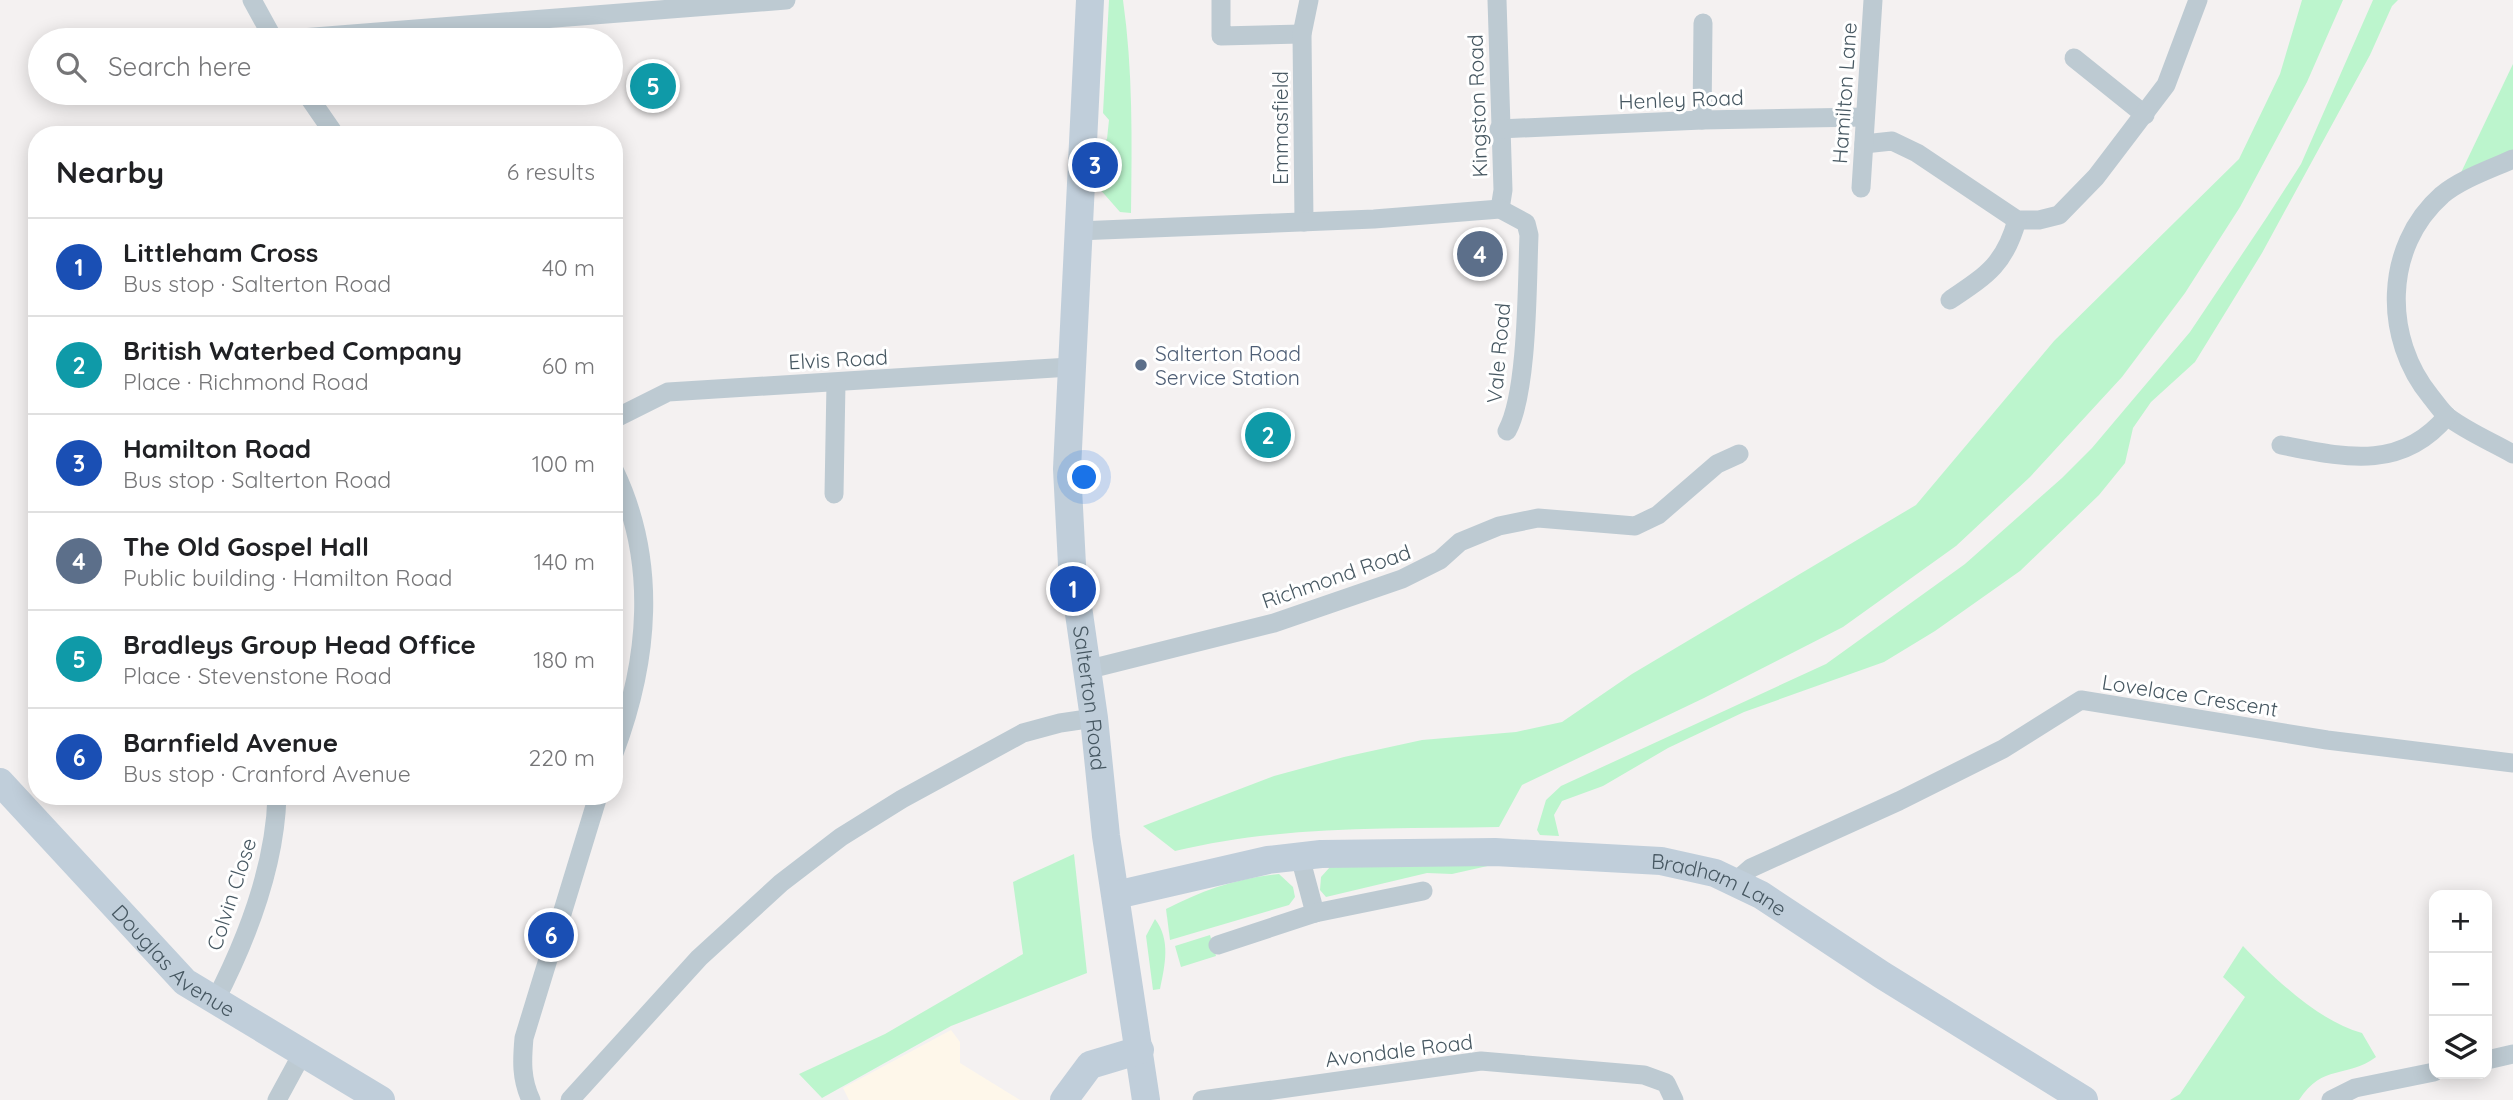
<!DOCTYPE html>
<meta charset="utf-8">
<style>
:root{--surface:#fff;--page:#f6f6f6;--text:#202124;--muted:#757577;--line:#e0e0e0;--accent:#1a73e8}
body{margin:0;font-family:Quicksand,sans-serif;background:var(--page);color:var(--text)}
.controls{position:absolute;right:21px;bottom:21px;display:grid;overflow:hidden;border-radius:14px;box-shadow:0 4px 18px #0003}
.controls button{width:63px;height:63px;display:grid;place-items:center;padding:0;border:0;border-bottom:2px solid var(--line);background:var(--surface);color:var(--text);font:35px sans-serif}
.you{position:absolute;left:1085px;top:478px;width:24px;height:24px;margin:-18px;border:5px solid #fff;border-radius:50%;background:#1a73e8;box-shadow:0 0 0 10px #1a73e833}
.badge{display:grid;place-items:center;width:46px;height:46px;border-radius:50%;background:var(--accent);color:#fff;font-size:23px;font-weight:700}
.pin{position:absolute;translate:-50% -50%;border:4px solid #fff;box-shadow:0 2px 7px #0006}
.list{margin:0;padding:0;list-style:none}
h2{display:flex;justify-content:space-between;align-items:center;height:91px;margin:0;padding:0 28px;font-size:30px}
h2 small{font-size:23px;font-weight:400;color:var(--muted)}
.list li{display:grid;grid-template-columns:46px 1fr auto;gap:21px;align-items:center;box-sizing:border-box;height:98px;padding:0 28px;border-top:2px solid var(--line)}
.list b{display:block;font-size:26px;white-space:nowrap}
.list p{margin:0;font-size:23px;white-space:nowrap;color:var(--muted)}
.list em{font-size:23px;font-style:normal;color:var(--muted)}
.icon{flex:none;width:38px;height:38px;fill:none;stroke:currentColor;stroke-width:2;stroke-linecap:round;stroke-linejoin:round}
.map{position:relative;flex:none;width:2513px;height:1100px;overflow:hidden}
.search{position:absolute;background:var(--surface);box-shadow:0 4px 18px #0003;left:28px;top:28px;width:595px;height:77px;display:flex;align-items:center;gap:18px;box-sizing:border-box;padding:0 24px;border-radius:38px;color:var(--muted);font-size:26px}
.panel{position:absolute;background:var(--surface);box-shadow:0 4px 18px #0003;left:28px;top:126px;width:595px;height:679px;border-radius:28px}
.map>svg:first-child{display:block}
</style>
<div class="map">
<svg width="2513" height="1100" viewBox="0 0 2513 1100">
<rect width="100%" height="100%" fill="#f4f1f1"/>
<polygon fill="#fef7ea" points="951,1030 960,1042 960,1063 1020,1100 849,1100 843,1088"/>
<g fill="#bcf5cd">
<path d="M 1109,0 L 1123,0 C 1133,71 1132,141 1131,213 L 1120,212 L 1098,187 L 1101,143 L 1107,139 L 1109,120 L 1103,113 Z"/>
<path d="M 2302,0 L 2343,0 L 2307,82 L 2240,207 L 2185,293 L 2122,377 L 2030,477 L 1956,546 L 1843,627 L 1704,698 L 1522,785 L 1499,827 C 1388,829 1285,825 1175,851 L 1143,826 L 1274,776 L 1344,757 L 1422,740 L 1516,732 L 1562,722 L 1632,674 L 1916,505 L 2054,341 L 2239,159 L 2280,74 Z"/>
<polygon points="2373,0 2398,0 2392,6 2370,55 2262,253 2195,362 2151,402 2133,428 2125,463 2099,495 2020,571 1935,631 1884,662 1744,712 1668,748 1603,786 1562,801 1554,815 1559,836 1540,835 1537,830 1546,800 1561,786 1826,664 1965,564 2062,478 2092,448 2190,332 2267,217 2301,164"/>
<polygon points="2513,64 2513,154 2457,181"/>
<polygon points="1074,854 1087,973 951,1026 822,1098 799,1074 885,1034 1023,954 1013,882"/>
<polygon points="1492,865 1452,874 1427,873 1326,897 1320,890 1321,877 1330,867"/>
<path d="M 1279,874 L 1293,887 L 1295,897 L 1289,905 L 1170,940 L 1166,909 C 1200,891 1240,877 1279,874 Z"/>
<path d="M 1155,919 C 1171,940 1165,965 1160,989 L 1153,990 L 1146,936 Z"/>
<polygon points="1210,935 1216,956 1181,967 1175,946"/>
<path d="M 2243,946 C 2274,978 2318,1021 2362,1033 L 2376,1057 C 2346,1079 2323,1063 2299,1100 L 2170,1100 L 2180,1094 L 2245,997 L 2223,977 Z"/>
</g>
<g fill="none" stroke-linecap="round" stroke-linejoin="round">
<g stroke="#bdcad2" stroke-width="19">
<polyline points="252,0 274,40"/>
<polyline points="1221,0 1221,36 1302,34"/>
<polyline points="1497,0 1503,190 1500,209"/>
<polyline points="276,40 786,0"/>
<polyline points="2074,58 2145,115"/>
<polyline points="306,93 335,135"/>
<polyline points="1702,120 1703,23"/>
<polyline points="1499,129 1702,120 1865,117"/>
<polyline points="1864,144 1892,141 1917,153 2017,220 2039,220 2059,215 2096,177 2166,85 2198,0"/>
<path d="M 2513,159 C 2491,169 2461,179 2442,195 C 2383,247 2383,339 2431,397 C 2436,403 2442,412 2448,417 C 2468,432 2492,442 2513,454"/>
<polyline points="1861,188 1873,0"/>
<polyline points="1304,222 1302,34 1309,0"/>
<path d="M 1077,231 L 1374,219 L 1500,209 L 1526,223 L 1529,235 C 1527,283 1528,393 1507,431"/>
<path d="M 1950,300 C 1987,275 2005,264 2017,220"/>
<polyline points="614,419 668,392 1070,367"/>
<path d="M 2281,445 C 2343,457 2401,472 2447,416"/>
<path d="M 614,470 C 658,561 649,661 614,753"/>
<polyline points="834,494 836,383"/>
<polyline points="1086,670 1274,623 1402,579 1440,560 1460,542 1499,526 1538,518 1635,526 1658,515 1717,464 1739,454"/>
<polyline points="1300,857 1315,913"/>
<polyline points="1736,881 1751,868 1899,801 2003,749 2081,700 2327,740 2513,763"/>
<polyline points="1218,945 1315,913 1423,891"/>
<path d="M 215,1001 C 247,939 275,867 277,796"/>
<polyline points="2487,1060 2513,1054"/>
<polyline points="277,1100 302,1054"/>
<path d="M 531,1100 C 521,1079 522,1060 524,1038 L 598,796"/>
<polyline points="570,1100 699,958 781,883 841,837 902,799 1023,733 1060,723 1094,718"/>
<polyline points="1202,1100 1481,1061 1644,1075 1666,1083 1674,1100"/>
<polyline points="2331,1100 2355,1088 2434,1072"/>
</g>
<g stroke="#c0ceda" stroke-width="28">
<path id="s1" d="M 1090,0 L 1067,469 L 1072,565 L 1094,718 L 1106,836 L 1146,1100"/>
<path id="s2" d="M 0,782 L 185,982 L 381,1100"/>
<path id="s3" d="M 1116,895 L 1268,860 L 1321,854 L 1495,852 L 1661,861 L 1715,873 L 1761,895 L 1882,975 L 2084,1100"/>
<polyline points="1064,1100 1090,1065 1140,1050"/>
</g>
</g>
<circle fill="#5c6f8a" stroke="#fff" stroke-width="2.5" cx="1141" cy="365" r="7"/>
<g text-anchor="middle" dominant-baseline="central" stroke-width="6" stroke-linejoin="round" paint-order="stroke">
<g font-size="21" fill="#465761" stroke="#fff">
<text transform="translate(1844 93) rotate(-86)">Hamilton Lane</text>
<text transform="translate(1681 99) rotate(-2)">Henley Road</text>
<text transform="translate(1477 106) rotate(-92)">Kingston Road</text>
<text transform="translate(1280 128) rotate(-90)">Emmasfield</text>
<text transform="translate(1498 353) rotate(-85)">Vale Road</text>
<text transform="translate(838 359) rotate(-3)">Elvis Road</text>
<text transform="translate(1336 576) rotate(-19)">Richmond Road</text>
<text transform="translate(2190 695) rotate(9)">Lovelace Crescent</text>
<text stroke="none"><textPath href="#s1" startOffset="700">Salterton Road</textPath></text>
<text stroke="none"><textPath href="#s3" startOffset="612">Bradham Lane</textPath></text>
<text transform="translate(231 894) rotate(-72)">Colvin Close</text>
<text stroke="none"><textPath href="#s2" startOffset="250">Douglas Avenue</textPath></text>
<text transform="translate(1399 1050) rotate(-7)">Avondale Road</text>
</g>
<g font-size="21" fill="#4e5e75" stroke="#fff" text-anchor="start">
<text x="1155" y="353">Salterton Road<tspan x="1155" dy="24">Service Station</tspan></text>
</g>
</g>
</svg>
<div class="controls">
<button>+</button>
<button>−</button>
<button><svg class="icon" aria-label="layers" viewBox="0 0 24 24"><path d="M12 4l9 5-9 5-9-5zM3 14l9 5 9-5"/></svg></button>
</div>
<div class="you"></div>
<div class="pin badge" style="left:1073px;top:589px;background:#1a4fb4">1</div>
<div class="pin badge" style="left:1268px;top:435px;background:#0f9aa8">2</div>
<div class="pin badge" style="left:1095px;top:165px;background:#1a4fb4">3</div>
<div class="pin badge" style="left:1480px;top:254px;background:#5c6f8a">4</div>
<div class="pin badge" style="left:653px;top:86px;background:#0f9aa8">5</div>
<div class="pin badge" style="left:551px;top:935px;background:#1a4fb4">6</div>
<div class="search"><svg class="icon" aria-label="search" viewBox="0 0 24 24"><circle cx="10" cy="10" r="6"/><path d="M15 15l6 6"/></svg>Search here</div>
<section class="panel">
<h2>Nearby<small>6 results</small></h2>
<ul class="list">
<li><span class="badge" style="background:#1a4fb4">1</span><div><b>Littleham Cross</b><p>Bus stop · Salterton Road</p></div><em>40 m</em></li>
<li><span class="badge" style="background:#0f9aa8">2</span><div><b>British Waterbed Company</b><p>Place · Richmond Road</p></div><em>60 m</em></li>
<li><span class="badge" style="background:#1a4fb4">3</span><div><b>Hamilton Road</b><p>Bus stop · Salterton Road</p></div><em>100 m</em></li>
<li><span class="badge" style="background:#5c6f8a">4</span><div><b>The Old Gospel Hall</b><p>Public building · Hamilton Road</p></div><em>140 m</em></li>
<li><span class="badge" style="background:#0f9aa8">5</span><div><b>Bradleys Group Head Office</b><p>Place · Stevenstone Road</p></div><em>180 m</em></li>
<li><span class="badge" style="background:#1a4fb4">6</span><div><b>Barnfield Avenue</b><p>Bus stop · Cranford Avenue</p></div><em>220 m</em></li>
</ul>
</section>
</div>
